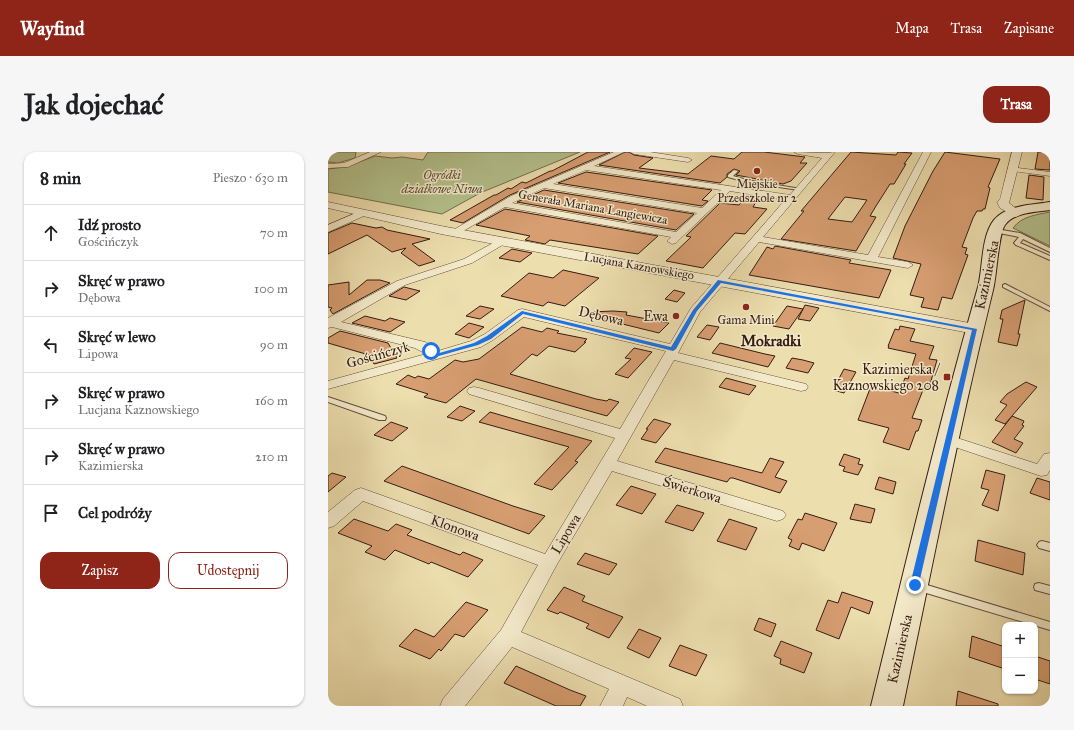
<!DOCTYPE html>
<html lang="pl">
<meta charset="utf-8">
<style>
:root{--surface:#fff;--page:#f6f6f6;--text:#202124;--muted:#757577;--line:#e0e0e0;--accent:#8f2418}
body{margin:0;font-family:"IM FELL Great Primer",serif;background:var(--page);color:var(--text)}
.controls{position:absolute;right:12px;bottom:12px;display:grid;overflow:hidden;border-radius:8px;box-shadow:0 1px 3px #0004}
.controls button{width:36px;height:36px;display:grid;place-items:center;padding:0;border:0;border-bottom:1px solid var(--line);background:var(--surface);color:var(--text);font:20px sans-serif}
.stop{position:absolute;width:12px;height:12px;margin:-9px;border:3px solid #1a73e8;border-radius:50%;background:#fff}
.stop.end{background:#1a73e8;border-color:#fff;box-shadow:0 1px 4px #0008}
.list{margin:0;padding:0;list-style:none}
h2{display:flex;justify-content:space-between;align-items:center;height:52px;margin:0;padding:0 16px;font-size:17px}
h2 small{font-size:13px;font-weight:400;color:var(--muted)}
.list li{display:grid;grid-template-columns:26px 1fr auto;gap:12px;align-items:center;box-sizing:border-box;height:56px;padding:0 16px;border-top:1px solid var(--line)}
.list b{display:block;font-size:15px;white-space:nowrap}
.list p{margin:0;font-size:13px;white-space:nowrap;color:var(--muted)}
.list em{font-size:13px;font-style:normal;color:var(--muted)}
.actions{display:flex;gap:8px;padding:12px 16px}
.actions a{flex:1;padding:9px 0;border:1px solid var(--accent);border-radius:12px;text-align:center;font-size:14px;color:var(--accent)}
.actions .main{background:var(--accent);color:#fff}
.icon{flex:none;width:22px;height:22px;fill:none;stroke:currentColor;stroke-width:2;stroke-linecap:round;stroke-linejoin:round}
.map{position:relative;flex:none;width:722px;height:554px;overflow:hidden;border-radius:12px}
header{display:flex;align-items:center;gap:24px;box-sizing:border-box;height:56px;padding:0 20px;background:var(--accent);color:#fff}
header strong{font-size:19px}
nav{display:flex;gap:22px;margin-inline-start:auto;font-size:14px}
.intro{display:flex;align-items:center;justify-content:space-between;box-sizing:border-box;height:96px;padding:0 24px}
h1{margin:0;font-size:28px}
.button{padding:10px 18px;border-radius:12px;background:var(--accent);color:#fff;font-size:14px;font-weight:700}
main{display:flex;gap:24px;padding:0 24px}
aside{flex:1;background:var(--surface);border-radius:12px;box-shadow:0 1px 3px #0004}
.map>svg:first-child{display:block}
</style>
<header>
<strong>Wayfind</strong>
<nav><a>Mapa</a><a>Trasa</a><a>Zapisane</a></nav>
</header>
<div class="intro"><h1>Jak dojechać</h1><a class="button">Trasa</a></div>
<main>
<aside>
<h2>8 min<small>Pieszo · 630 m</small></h2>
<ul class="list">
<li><svg class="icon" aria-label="ahead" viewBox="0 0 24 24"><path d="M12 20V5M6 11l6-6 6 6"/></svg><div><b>Idź prosto</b><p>Gościńczyk</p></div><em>70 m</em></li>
<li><svg class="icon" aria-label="right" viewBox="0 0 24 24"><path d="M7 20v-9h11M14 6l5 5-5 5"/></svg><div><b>Skręć w prawo</b><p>Dębowa</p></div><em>100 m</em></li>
<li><svg class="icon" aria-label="left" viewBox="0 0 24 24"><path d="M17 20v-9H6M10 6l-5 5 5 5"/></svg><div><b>Skręć w lewo</b><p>Lipowa</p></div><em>90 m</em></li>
<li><svg class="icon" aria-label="right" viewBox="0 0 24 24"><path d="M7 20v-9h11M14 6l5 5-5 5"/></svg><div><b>Skręć w prawo</b><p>Lucjana Kaznowskiego</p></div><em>160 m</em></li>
<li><svg class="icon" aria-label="right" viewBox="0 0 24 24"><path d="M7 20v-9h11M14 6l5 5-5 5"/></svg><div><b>Skręć w prawo</b><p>Kazimierska</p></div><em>210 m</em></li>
<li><svg class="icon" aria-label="arrive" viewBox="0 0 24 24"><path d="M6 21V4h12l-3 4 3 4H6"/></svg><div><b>Cel podróży</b></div></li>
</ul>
<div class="actions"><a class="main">Zapisz</a><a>Udostępnij</a></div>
</aside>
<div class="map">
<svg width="722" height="554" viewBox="0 0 722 554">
<rect width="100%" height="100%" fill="#eddeae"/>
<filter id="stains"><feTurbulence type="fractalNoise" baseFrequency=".005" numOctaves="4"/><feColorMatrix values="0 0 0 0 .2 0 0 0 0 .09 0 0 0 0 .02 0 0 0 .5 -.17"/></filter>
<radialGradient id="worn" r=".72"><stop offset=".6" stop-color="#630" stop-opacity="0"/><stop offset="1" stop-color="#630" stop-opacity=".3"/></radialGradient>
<g fill="#b4c28d" stroke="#746f50">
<polygon points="0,0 28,0 27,6 10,11 0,10"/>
<polygon points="100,0 252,0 152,41 114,62 0,40 0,17 18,15 47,4 64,6 74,5 95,8"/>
<path d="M 722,60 L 722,94 L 685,76 C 694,64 708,63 722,60 Z"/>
</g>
<g fill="#d79e71" stroke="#351c14" fill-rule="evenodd">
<polygon points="260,0 282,0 182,43 135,71 122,68 166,43 168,43 180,36 183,37 194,30 198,31 222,19 224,19"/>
<polygon points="297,0 301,0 306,3 325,6 311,16 360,22 383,4 406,7 414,0 436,0 477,5 472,11 479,11 463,29 455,32 408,23 412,19 406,17 399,22 399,25 392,31 271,13"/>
<path d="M 523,0 L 568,3 L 570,0 L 584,1 L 576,12 L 578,12 L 566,32 L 562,32 L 548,54 L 542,64 L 548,65 L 528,99 L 453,87 L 476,59 L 473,59 ZM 517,45 L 539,48 L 524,70 L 500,67 Z"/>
<polygon points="617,0 672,7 660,35 662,36 657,57 655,57 654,59 649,59 645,66 634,95 639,96 637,102 640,103 624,147 614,145 610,158 593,155 596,146 582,143 593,112 565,106 577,74 605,19"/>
<polygon points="710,0 718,0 718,2 722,3 722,18 707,17"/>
<polygon points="258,20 384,38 374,48 380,49 374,54 230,31"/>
<polygon points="701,23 716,25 715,48 698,46"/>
<polygon points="216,38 366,62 348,78 189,50"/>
<polygon points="420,43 431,45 425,55 439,57 417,82 407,81 375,116 338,109 363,85 358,84 392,51 411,53"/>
<polygon points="177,57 330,84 310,102 222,88 217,92 197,88 202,84 148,73"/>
<polygon points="24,71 48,76 54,75 59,78 102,87 84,92 107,109 91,114 73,101 78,96 64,100 39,83 0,102 0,81"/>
<polygon points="447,94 523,108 521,111 563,118 551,146 421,123 439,95 445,97"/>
<polygon points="184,97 204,101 192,110 171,106"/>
<polygon points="235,118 271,126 237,154 220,150 215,154 173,144 201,121 225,126"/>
<polygon points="39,128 52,128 62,131 5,162 2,158 4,156 0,155 0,133 21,130 21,143"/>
<polygon points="76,135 92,139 78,148 61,144"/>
<polygon points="346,138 357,141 349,150 337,147"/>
<polygon points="697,148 690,182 692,182 689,194 670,190 675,167 672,167 674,158"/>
<polygon points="477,153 491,156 482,169 470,167"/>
<polygon points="152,154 166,157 152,167 138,164"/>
<polygon points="459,154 475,157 461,177 445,174"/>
<polygon points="285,159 299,160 298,163 341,171 331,181 262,164 263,160"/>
<polygon points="37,164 57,169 62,166 77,170 62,180 24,171"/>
<polygon points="141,171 156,175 141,186 127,182"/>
<polygon points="379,173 391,175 382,188 369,185"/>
<polygon points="572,174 587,177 582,189 606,194 601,207 609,208 601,236 600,236 599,238 595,238 584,266 594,268 590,279 588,279 581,298 555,290 561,276 530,268 543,234 571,241 577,226 580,227 588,202 560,196 561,194 560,194 567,177 571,178"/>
<polygon points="194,175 214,180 219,176 231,179 229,181 259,187 256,190 258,190 247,200 221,194 209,204 204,202 182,222 268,247 279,249 281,247 291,250 279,264 148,227 118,251 96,245 100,242 68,232 80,223 87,226 90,224 101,227 127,208 135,210 151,207"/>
<polygon points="12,179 60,191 69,206 46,212 41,203 0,191 0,186"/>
<polygon points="392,191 437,202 447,204 440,215 384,201"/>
<polygon points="306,196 324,200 300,226 287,222 303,207 297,206"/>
<polygon points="464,206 475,208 486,211 480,221 458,216"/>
<polygon points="516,217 528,220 516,241 505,238"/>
<polygon points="398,226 428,234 421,243 391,235"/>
<polygon points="698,230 709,235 677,272 667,268 679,253 672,250 679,242"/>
<polygon points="132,254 147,259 134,269 119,265"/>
<polygon points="162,260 193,269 264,289 247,309 250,310 224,338 206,332 241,295 151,270"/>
<polygon points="684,264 696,269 694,273 696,274 686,287 695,291 688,301 664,290"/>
<polygon points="326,267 343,272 328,291 313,287 320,277 318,277"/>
<polygon points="63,270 80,276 64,289 46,283"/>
<polygon points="337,296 434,321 442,306 456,310 447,325 459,329 452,341 405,326 402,326 399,330 327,310"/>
<polygon points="516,302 532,307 530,312 535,313 530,323 515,319 517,315 511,313"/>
<polygon points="74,314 185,354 217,364 201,382 56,329"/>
<polygon points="658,318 677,323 670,359 654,353 661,338 653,336"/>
<polygon points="4,321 18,325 0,340 0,324"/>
<polygon points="551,325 568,330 565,342 547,337"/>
<polygon points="709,326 722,330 722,348 702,341"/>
<polygon points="303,334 328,342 314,362 288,353"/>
<polygon points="527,352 547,357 543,371 522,367"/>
<polygon points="349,353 376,361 365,379 337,370"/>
<polygon points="477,361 509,371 496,399 474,391 471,398 461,394 464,388 460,386 470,367 474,368"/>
<polygon points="26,367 60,379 68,372 84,378 79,383 132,403 135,400 155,408 140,425 103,410 101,412 67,398 57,408 37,400 44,394 10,381"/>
<polygon points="401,367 429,376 418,398 389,389"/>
<polygon points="650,388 697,401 695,423 647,409"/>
<polygon points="257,401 289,412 281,423 249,412"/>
<polygon points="236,435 257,444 254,449 295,465 281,486 258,476 261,472 232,460 230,462 219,458"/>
<polygon points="514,440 545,450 541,462 523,455 511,487 488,478 500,448 510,451"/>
<polygon points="138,450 160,458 136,485 127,482 113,499 111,497 102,507 71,494 87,477 106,485"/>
<polygon points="431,466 448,472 443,485 426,478"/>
<polygon points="311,477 333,486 321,506 299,496"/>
<polygon points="644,484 677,495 677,517 641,505"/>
<polygon points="453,489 484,501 476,521 452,512 453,507 446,504"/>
<polygon points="352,493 379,503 368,524 341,514"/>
<polygon points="707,504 722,509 722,532 707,527"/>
<polygon points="188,514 242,538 258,544 252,554 228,554 176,531"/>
<polygon points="630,539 670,552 670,554 628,554"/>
</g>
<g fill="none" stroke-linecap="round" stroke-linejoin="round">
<defs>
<g id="service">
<polygon points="406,18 410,19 405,24 419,28 473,37 471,38 418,30 400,25 400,23"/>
<polygon points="668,77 692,81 722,96 722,100 695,87 692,91 722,104 722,108 688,93 686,91 691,85 666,80 665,79"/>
<polygon points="677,132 722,155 722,159 675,135 675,133"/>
<polygon points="0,245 57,264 58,266 57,268 51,268 0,250"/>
<polygon points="714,389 722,391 722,399 711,396 709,393 711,390"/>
<polygon points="589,430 722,470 722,478 585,437 584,434 585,431"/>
<polygon points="711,431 722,434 722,442 707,438 706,435 707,432"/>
</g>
<g id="minor">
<polygon points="42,0 53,0 20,15 0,16 0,12 16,11"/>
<path d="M 286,0 L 296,0 L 266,14 L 462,43 L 494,6 L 470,2 L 466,0 L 498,1 L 507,0 L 435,85 L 540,103 L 595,0 L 603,0 L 550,105 L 580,110 L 585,113 L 580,116 L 431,90 L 372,160 L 350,201 L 478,232 L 480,235 L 478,238 L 473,239 L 346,208 L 289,309 L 455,359 L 458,363 L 455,367 L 449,369 L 284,319 L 228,414 L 193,480 L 352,547 L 355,554 L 319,554 L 299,545 L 295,554 L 272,554 L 281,537 L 184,495 L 137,554 L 112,554 L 115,547 L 173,478 L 210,413 L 35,349 L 6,374 L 0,376 L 0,360 L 27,338 L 33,336 L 217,402 L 287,286 L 141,242 L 139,239 L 141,236 L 146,235 L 151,236 L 292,277 L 338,199 L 196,165 L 165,188 L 153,195 L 0,237 L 0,229 L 98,202 L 87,196 L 4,175 L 0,176 L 0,166 L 69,129 L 136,107 L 174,86 L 179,89 L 178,91 L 144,111 L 77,133 L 13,170 L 97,190 L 110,199 L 143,189 L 157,182 L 190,158 L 194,157 L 342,192 L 363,156 L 457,48 L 402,39 L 354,85 L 348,91 L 344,92 L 339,89 L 343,85 L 177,55 L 130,82 L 124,82 L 122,80 L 183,44 ZM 258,18 L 393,38 L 374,56 L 225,32 ZM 216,36 L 369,61 L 348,80 L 184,51 Z"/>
<polygon points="302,0 322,0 360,6 364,8 360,10 306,2"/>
<polygon points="682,15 722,20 722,24 685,19 681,17"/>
<polygon points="35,58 40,61 38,63 0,80 0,73"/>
<polygon points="620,283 709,312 716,302 722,301 722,318 719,323 713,324 615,291 612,288 615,285"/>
</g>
<g id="tertiary">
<polygon points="684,0 694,0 681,51 694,61 692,63 688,65 672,56 669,50 672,47"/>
<polygon points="0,50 113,74 647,172 653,174 655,177 653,180 647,182 113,82 0,56"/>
</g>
<path id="secondary" d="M 722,50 L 722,58 C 708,60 686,60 677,73 C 670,83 669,123 665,138 C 631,276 604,415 575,554 L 543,554 C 577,414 610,274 650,135 C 655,116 653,84 666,68 C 678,53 704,53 722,50 Z"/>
</defs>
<use href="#service" stroke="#634c3a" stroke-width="2"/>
<use href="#minor" stroke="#634c3a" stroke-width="1"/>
<use href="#tertiary" stroke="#634c3a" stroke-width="1"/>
<use href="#secondary" stroke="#351c14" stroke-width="2"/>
<use href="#service" fill="#f3eaca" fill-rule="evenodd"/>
<use href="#minor" fill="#f3eaca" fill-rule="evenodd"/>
<use href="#tertiary" fill="#f3eaca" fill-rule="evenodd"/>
<use href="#secondary" fill="#f3eaca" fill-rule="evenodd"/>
</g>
<polygon fill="#1a73e8" points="390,128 649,177 590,436 587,437 582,433 644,178 393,131 369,159 348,197 345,199 195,162 163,187 150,193 107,205 100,199 105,198 108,202 146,191 159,184 194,159 343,195 365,158"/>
<g fill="#8f2418" stroke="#f3eaca" stroke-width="1.5">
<circle cx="429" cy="19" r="4"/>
<circle cx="418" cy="155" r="4"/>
<circle cx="348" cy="164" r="4"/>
<rect x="615" y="221" width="8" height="8" rx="2"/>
</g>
<g text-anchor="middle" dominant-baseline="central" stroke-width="3" stroke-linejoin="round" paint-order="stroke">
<g font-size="12" font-style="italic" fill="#5b4e38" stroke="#f3eaca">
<text x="114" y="23">Ogródki<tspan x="114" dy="14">działkowe Niwa</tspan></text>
</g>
<g font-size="12" fill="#351c14" stroke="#f3eaca">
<text x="429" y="32">Miejskie<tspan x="429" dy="14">Przedszkole nr 2</tspan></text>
<text x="418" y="168">Gama Mini</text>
</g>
<g font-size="12" fill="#351c14" stroke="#f3eaca">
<text transform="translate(265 55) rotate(10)">Generała Mariana Langiewicza</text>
<text transform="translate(311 114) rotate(10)">Lucjana Kaznowskiego</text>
</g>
<g font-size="14" fill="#351c14" stroke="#f3eaca">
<text transform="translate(659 123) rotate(-78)">Kazimierska</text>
<text transform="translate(273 164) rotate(13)">Dębowa</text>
<text transform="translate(50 203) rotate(-16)">Gościńczyk</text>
<text transform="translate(364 338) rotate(17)">Świerkowa</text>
<text transform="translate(127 376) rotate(20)">Klonowa</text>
<text transform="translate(238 382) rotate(-59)">Lipowa</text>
<text transform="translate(572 497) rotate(-77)">Kazimierska</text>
</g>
<g font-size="14" fill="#351c14" stroke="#f3eaca" text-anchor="end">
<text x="340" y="164">Ewa</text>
<text x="611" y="217">Kazimierska /<tspan x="611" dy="16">Kaznowskiego 208</tspan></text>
</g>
<g font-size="15" font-weight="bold" fill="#351c14" stroke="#f3eaca">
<text x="443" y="189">Mokradki</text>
</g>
</g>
<rect width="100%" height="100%" filter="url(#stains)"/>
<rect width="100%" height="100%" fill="url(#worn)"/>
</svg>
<div class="controls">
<button>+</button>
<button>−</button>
</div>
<div class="stop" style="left:103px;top:199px"></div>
<div class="stop end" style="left:587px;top:433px"></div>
</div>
</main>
